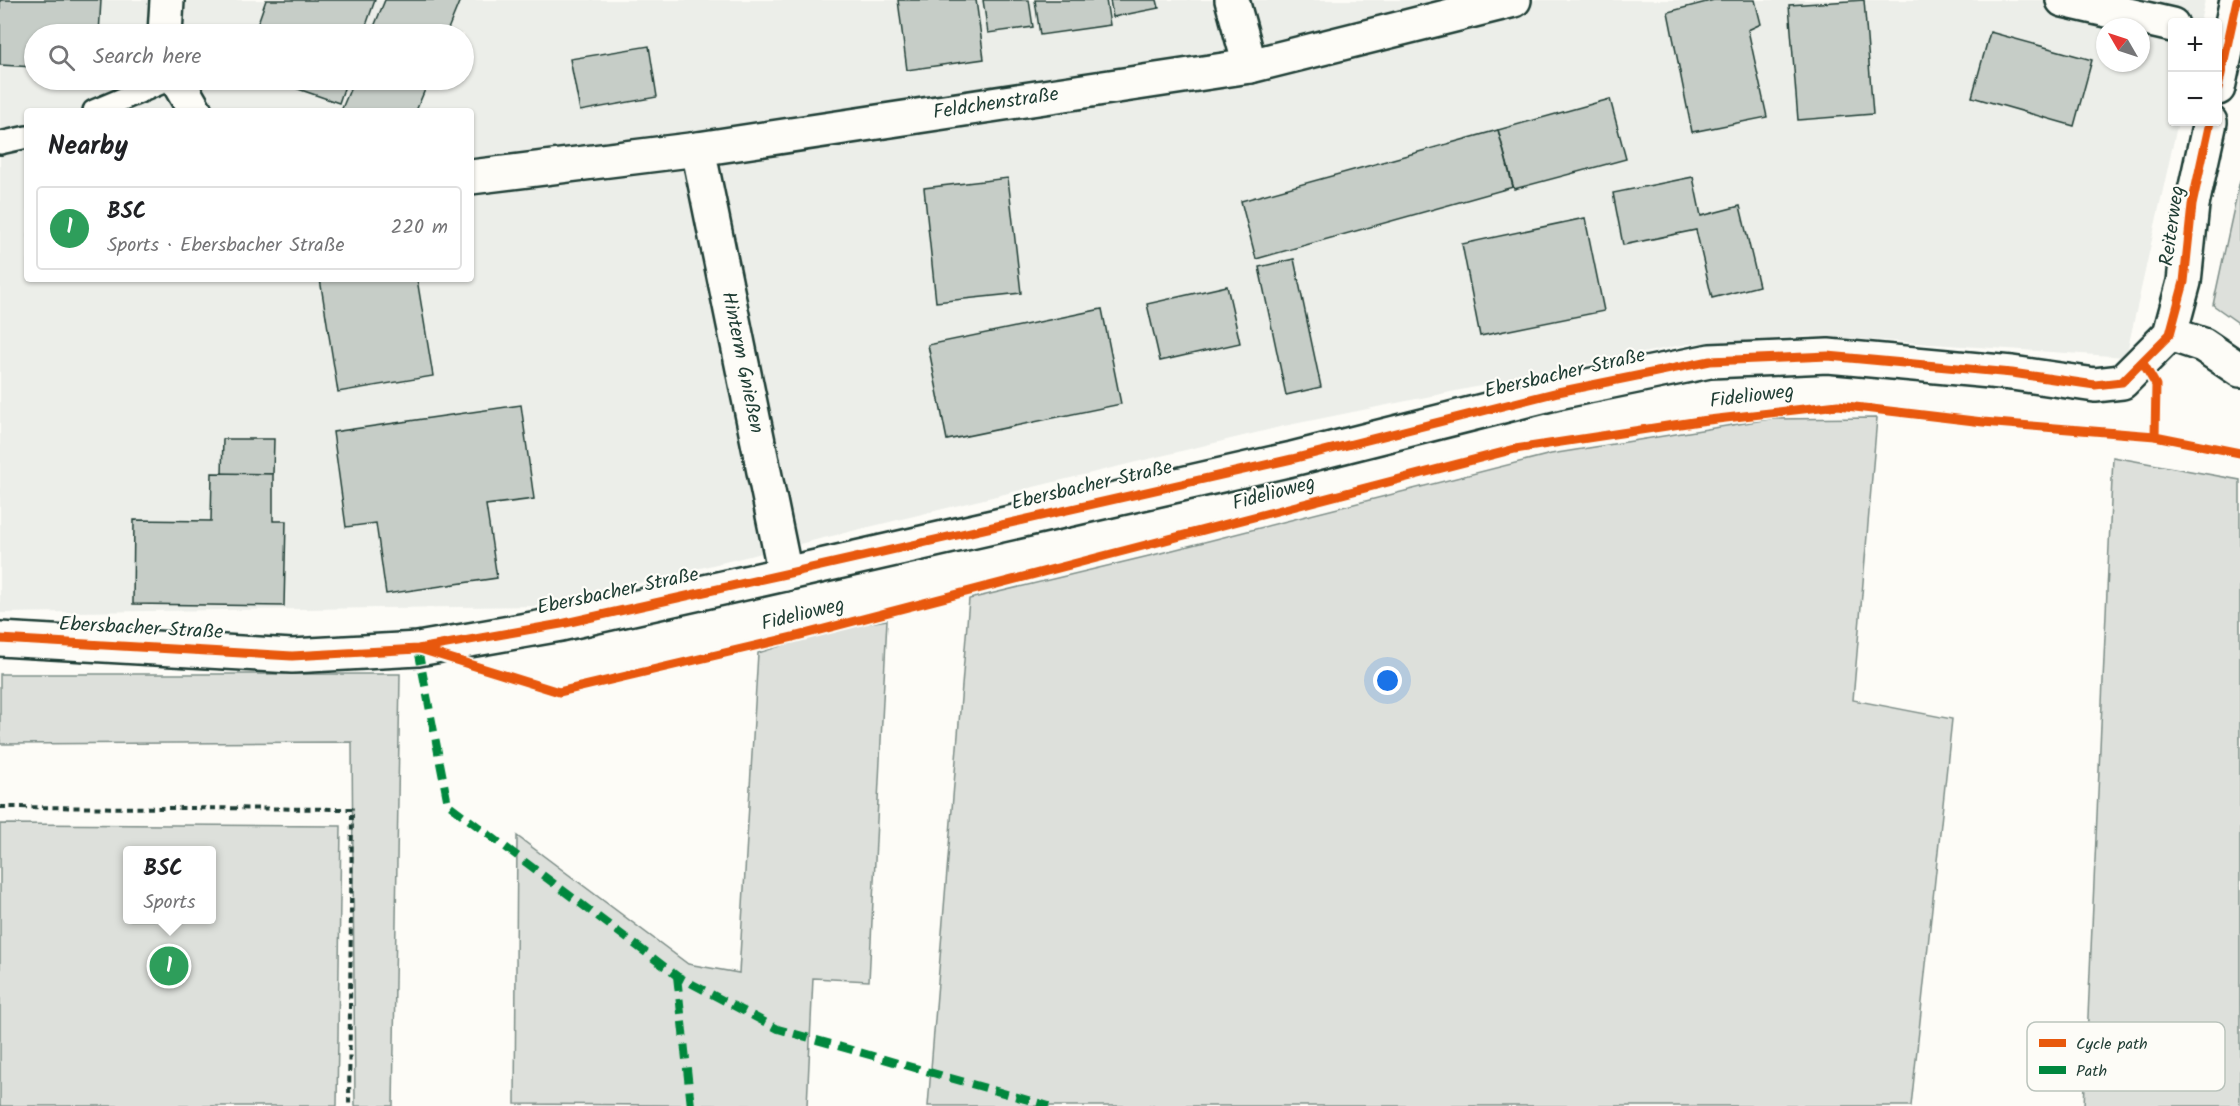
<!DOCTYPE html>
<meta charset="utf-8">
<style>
:root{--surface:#fff;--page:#f2f2f2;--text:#202124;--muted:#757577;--line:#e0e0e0;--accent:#1f3d34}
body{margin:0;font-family:Kalam,sans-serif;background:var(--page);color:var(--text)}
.controls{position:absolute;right:18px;top:18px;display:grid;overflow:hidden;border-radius:6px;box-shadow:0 2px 4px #0004}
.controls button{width:54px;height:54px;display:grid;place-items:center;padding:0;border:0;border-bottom:2px solid var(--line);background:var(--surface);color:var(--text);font:30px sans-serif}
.compass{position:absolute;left:2096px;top:18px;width:54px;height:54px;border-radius:50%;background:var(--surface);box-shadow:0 2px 4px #0004;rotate:309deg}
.you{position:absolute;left:1388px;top:681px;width:21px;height:21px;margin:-15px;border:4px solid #fff;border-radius:50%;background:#1a73e8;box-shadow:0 0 0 9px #1a73e833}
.badge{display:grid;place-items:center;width:39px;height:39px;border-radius:50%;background:var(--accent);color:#fff;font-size:20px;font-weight:700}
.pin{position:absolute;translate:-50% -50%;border:3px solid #fff;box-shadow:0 2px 6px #0006}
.popup{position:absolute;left:123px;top:846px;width:93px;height:78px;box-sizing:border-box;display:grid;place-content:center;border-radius:6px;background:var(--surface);filter:drop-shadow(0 2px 4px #0005);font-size:20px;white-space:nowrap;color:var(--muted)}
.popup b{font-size:22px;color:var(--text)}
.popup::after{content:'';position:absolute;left:50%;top:100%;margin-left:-12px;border:12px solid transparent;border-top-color:var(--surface)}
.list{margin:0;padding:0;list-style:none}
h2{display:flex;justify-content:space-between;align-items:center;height:78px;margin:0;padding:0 24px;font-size:26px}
h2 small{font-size:20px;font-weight:400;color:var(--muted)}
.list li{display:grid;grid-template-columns:39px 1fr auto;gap:18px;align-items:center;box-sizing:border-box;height:84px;margin:0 12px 12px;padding:0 12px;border:2px solid var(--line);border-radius:6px}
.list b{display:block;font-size:22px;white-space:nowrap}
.list p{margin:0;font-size:20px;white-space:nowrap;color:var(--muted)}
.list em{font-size:20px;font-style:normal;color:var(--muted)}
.icon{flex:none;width:33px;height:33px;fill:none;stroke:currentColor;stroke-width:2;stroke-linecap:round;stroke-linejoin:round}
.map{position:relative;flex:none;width:2240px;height:1106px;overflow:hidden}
.search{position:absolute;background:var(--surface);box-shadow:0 2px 4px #0004;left:24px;top:24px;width:450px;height:66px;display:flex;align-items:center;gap:15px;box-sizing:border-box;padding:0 21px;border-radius:33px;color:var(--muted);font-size:22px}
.panel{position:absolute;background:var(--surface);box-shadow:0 2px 4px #0004;left:24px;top:108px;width:450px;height:174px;border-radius:6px}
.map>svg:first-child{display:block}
</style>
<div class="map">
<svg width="2240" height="1106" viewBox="0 0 2240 1106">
<rect width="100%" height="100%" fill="#fdfcf7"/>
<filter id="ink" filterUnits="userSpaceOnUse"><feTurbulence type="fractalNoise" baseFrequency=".0167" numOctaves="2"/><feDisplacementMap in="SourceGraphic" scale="12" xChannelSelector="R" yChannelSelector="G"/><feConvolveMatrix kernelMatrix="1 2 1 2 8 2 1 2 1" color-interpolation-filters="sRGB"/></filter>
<g filter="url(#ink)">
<path fill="#eceee9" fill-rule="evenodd" d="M 0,0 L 2205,0 L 2200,22 L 2172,22 L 2172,122 L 2178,122 L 2126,357 L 1813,336 L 1687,344 L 1284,426 L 544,606 L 0,613 ZM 2105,27 L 2141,27 L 2141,63 L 2105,63 ZM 34,34 L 464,34 L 464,80 L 34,80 ZM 27,111 L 471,111 L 471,279 L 27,279 Z"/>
<g fill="#dde0db" stroke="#7e8e88" stroke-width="1.5" fill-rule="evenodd">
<polygon points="2240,180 2240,324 2213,305"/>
<polygon points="1877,418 1853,700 1952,719 1911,1106 928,1106 969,599 1153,555 1551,454 1770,419"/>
<polygon points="2113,457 2240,480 2240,1106 2084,1106"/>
<polygon points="887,620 869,981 813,978 807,1106 515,1104 517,836 688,964 739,973 758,653 838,628"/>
<polygon points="0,674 400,674 393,1106 355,1106 352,742 0,744"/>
<path d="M 0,824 L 341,826 L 337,1106 L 0,1106 ZM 127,850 L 211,850 L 211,920 L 127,920 Z"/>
</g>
<g fill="#c6cdc7" stroke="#1f3d34" stroke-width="1.5">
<polygon points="0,0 101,0 99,34 34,34 34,67 0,65"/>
<polygon points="266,0 375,0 363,34 254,34"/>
<polygon points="385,0 460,0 446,34 371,34"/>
<polygon points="898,0 976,0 984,59 907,70"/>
<polygon points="983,0 1029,0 1033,27 988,33"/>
<polygon points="1035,0 1106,0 1110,25 1040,35"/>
<polygon points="1110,0 1157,0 1159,8 1113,17"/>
<polygon points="1714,0 1755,0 1761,24 1748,30 1767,117 1692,132 1668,12"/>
<polygon points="1864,0 1873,114 1798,120 1789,5"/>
<polygon points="1990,32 2092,60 2074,126 1972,97"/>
<polygon points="649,46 657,97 580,111 570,59"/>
<polygon points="272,80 347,80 339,103"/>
<polygon points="354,80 429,80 416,111 341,111"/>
<polygon points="1610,99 1626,159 1514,189 1498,130"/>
<polygon points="1498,130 1513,187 1256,259 1241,201"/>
<polygon points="1693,177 1701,216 1740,206 1759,286 1712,298 1696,230 1623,245 1613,193"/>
<polygon points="1008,178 1021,293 936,302 924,188"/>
<polygon points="1585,218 1604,311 1480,336 1462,244"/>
<polygon points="1294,259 1321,387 1286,395 1259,267"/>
<polygon points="320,279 417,279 433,376 338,392"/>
<polygon points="1227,286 1240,343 1160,361 1147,304"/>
<polygon points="1102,309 1121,404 947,440 928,345"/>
<polygon points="521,405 534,499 486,505 497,578 386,594 376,523 346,527 333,432"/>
<polygon points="223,439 274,439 273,474 222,474"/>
<polygon points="212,473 273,474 273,521 286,521 284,606 133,604 134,520 211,521"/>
</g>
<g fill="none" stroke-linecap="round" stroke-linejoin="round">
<defs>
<g id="lane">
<polyline points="94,111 168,80"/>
<polyline points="0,143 27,137"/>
</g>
<g id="street">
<polyline points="1232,0 1250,66"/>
<polyline points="2063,0 2172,25"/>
<polyline points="165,34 167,0"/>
<polyline points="177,80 195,111"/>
<path id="s1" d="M 698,149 L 785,574"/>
<path id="s2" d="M 471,177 L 698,149 L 1250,66 L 1514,0"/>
<polyline points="2170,334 2203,345 2240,370"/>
</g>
<g id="secondary">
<polyline points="2218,88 2237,0"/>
<polyline points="0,639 292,656 418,649 561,624 785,574 1292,459 1558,392 1710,361 1828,356 2012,373 2095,385 2122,382 2170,334 2184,282 2192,205 2210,122"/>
</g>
</defs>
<use href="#lane" stroke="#1f3d34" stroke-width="26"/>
<use href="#street" stroke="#1f3d34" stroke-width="38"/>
<use href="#secondary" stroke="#1f3d34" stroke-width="38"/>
<polyline stroke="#1f3d34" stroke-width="4" stroke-dasharray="6 4.5" stroke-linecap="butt" points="0,807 352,809 349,1106"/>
<use href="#lane" stroke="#fdfcf7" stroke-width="21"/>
<use href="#street" stroke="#fdfcf7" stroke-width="33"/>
<use href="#secondary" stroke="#fdfcf7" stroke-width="33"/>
<g stroke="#00873e" stroke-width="8" stroke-dasharray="15 8" stroke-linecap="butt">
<polyline points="418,649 448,804 677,976 778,1029 1049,1106"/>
<polyline points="677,976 691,1106"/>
</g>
<defs>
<g id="cycleway">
<polyline points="2218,88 2237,0"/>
<polyline points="2143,363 2156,385 2155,436"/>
<polyline points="0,639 292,656 418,649 561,624 785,574 1292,459 1558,392 1710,361 1828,356 2012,373 2095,385 2122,382 2170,334 2184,282 2192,205 2210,122"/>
<polyline points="420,649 559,692 793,637 1515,449 1700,421 1838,405 1983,422 2155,436 2240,453"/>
</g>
</defs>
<use href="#cycleway" stroke="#fdfcf7" stroke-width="13"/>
<use href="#cycleway" stroke="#e8590c" stroke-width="9"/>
</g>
</g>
<g text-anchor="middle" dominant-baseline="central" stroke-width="4.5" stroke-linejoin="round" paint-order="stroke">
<g font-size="20" fill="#1f3d34" stroke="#fdfcf7">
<text stroke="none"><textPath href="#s2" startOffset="530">Feldchenstraße</textPath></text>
<text transform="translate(2173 226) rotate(-82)">Reiterweg</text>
<text stroke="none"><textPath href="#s1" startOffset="218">Hinterm Gnießen</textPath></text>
<text transform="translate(1565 374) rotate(-13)">Ebersbacher Straße</text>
<text transform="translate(1752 397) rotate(-7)">Fidelioweg</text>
<text transform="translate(1092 486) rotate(-13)">Ebersbacher Straße</text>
<text transform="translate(1274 494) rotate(-15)">Fidelioweg</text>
<text transform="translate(618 592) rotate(-12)">Ebersbacher Straße</text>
<text transform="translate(803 615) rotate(-14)">Fidelioweg</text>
<text transform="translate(141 629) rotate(3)">Ebersbacher Straße</text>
</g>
</g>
<rect x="2027" y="1022" width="198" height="69" rx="9" fill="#fdfcf7" stroke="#bac3bc" stroke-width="1.5"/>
<rect x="2039" y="1039" width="27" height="8" fill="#e8590c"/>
<rect x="2039" y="1066" width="27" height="8" fill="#00873e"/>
<g font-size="16" fill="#1f3d34">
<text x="2076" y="1049">Cycle path</text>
<text x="2076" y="1076">Path</text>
</g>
</svg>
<div class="controls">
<button>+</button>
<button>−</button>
</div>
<svg class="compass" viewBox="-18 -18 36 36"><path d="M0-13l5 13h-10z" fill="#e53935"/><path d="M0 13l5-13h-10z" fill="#757577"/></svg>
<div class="you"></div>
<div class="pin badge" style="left:169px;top:966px;background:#2e9e5b">1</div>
<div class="popup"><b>BSC</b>Sports</div>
<div class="search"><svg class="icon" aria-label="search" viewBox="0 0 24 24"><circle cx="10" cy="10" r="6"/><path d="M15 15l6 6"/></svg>Search here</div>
<section class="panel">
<h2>Nearby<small></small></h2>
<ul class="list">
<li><span class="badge" style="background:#2e9e5b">1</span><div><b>BSC</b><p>Sports · Ebersbacher Straße</p></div><em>220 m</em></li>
</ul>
</section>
</div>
